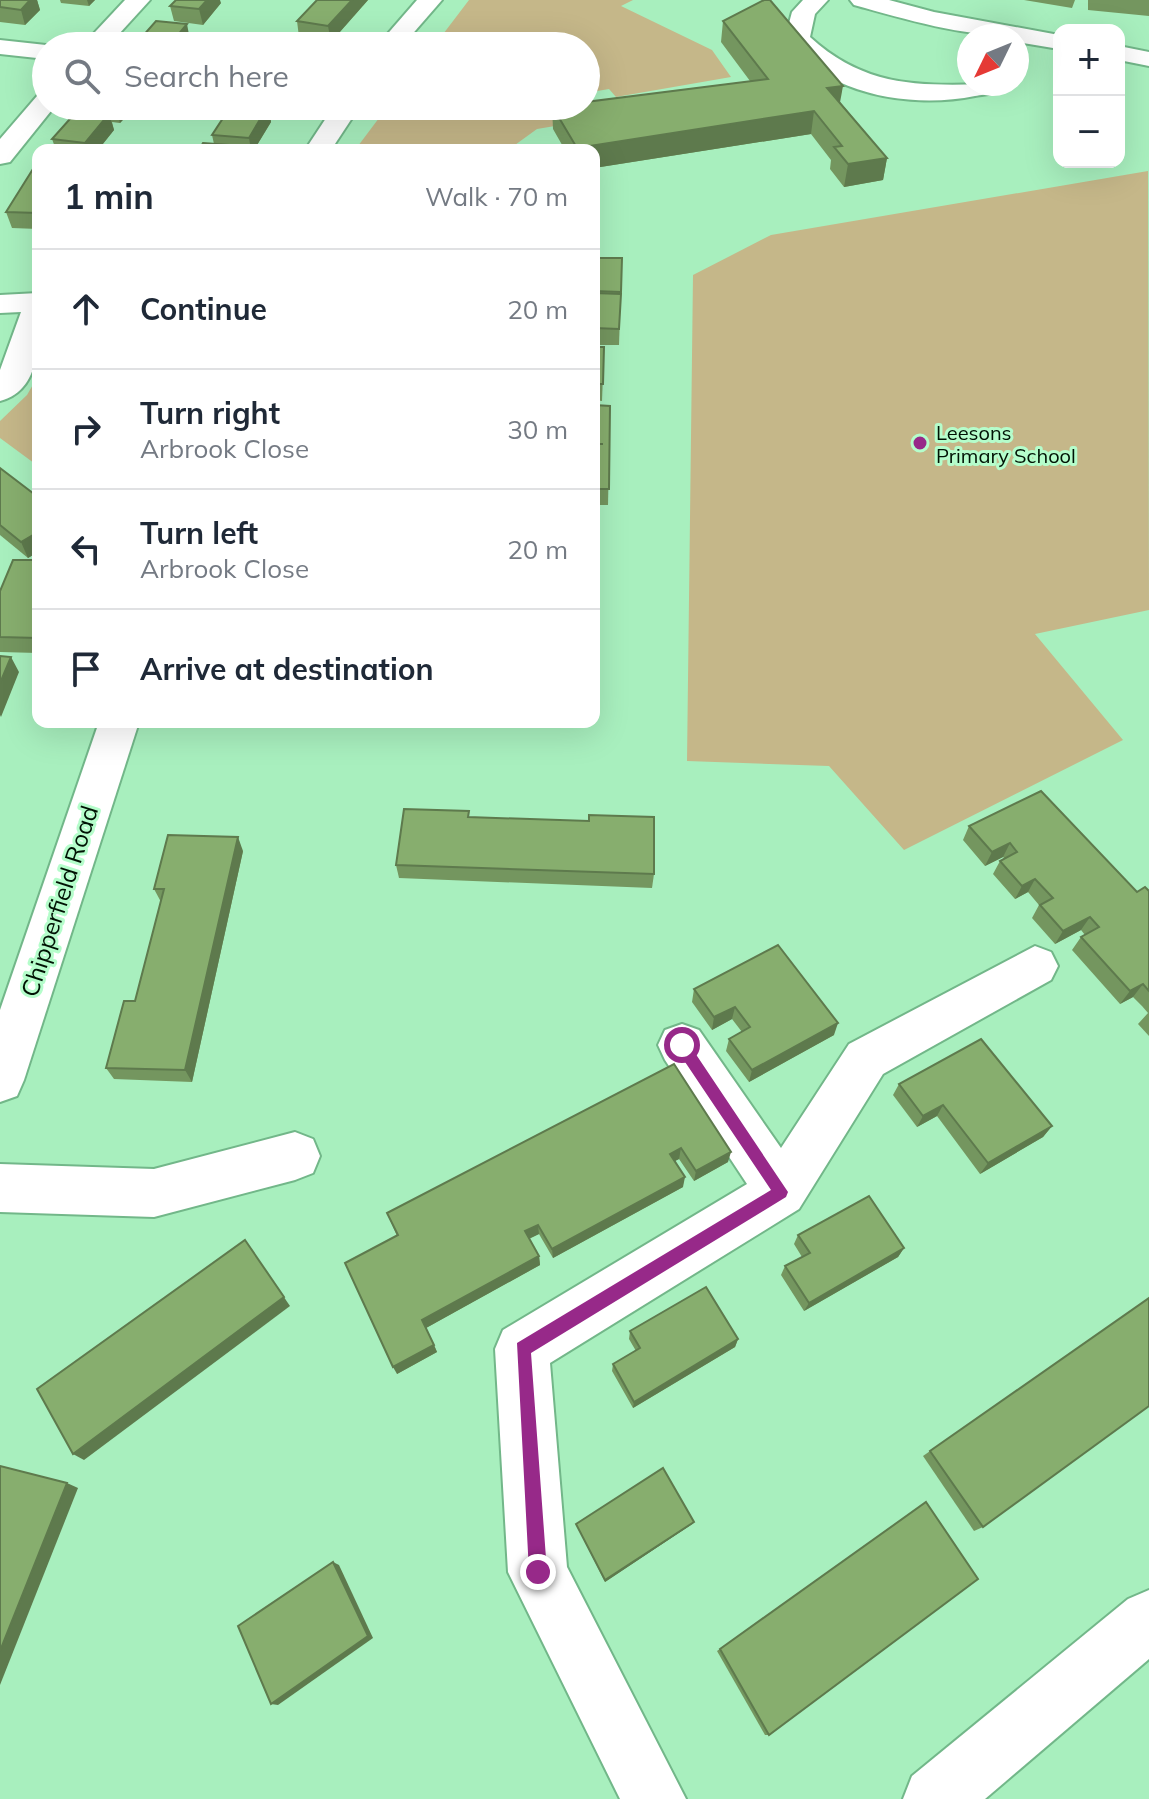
<!DOCTYPE html>
<meta charset="utf-8">
<style>
:root{--surface:#fff;--page:#f6f6f7;--text:#1f2937;--muted:#747a83;--line:#e0e1e3}
body{margin:0;font-family:Mulish,sans-serif;background:var(--page);color:var(--text)}
.controls{position:absolute;right:24px;top:24px;display:grid;overflow:hidden;border-radius:16px;box-shadow:0 8px 32px #0002}
.controls button{width:72px;height:72px;display:grid;place-items:center;padding:0;border:0;border-bottom:2px solid var(--line);background:var(--surface);color:var(--text);font:40px sans-serif}
.compass{position:absolute;left:957px;top:24px;width:72px;height:72px;border-radius:50%;background:var(--surface);box-shadow:0 8px 32px #0002;rotate:227deg}
.stop{position:absolute;width:24px;height:24px;margin:-18px;border:6px solid #972989;border-radius:50%;background:#fff}
.stop.end{background:#972989;border-color:#fff;box-shadow:0 2px 8px #0008}
.list{margin:0;padding:0;list-style:none}
h2{display:flex;justify-content:space-between;align-items:center;height:104px;margin:0;padding:0 32px;font-size:34px}
h2 small{font-size:26px;font-weight:400;color:var(--muted)}
.list li{display:grid;grid-template-columns:52px 1fr auto;gap:24px;align-items:center;box-sizing:border-box;height:120px;padding:0 32px;border-top:2px solid var(--line)}
.list b{display:block;font-size:30px;white-space:nowrap}
.list p{margin:0;font-size:26px;white-space:nowrap;color:var(--muted)}
.list em{font-size:26px;font-style:normal;color:var(--muted)}
.icon{flex:none;width:44px;height:44px;fill:none;stroke:currentColor;stroke-width:2;stroke-linecap:round;stroke-linejoin:round}
.map{position:relative;flex:none;width:1149px;height:1799px;overflow:hidden}
.search{position:absolute;background:var(--surface);box-shadow:0 8px 32px #0002;left:32px;top:32px;width:568px;height:88px;display:flex;align-items:center;gap:20px;box-sizing:border-box;padding:0 28px;border-radius:44px;color:var(--muted);font-size:30px}
.panel{position:absolute;background:var(--surface);box-shadow:0 8px 32px #0002;left:32px;top:144px;width:568px;height:584px;border-radius:16px}
.map>svg:first-child{display:block}
</style>
<div class="map">
<svg width="1149" height="1799" viewBox="0 0 1149 1799">
<rect width="100%" height="100%" fill="#a8efbe"/>
<g fill="#c5b789">
<polygon points="469,0 633,0 621,6 712,50 731,77 616,97 609,89 586,93 586,46 434,46"/>
<polygon points="388,106 550,106 561,125 537,129 508,150 355,150"/>
<polygon points="1148,171 1149,610 1035,634 1123,740 904,850 829,766 687,761 693,275 771,235"/>
<polygon points="38,376 38,466 0,438 0,421 27,395"/>
</g>
<g fill="none" stroke-linecap="round" stroke-linejoin="round">
<defs>
<g id="minor">
<polygon points="125,0 150,0 108,46 82,46"/>
<polygon points="417,0 442,0 402,46 377,46"/>
<path d="M 803,0 L 828,0 L 815,14 L 810,37 C 872,94 933,84 1009,84 C 1002,94 986,94 975,96 C 912,109 824,95 785,38 L 792,12 Z"/>
<path d="M 850,0 L 889,0 L 934,12 L 1059,35 L 1059,49 L 1017,42 L 1017,36 C 961,36 908,20 854,5 Z"/>
<polygon points="0,40 46,45 52,46 46,46 46,59 0,54"/>
<polygon points="1119,46 1149,52 1149,66 1119,60"/>
<polygon points="46,93 46,106 55,106 10,162 0,164 0,139 37,96"/>
<polygon points="334,106 360,106 331,150 305,150"/>
<path d="M 38,293 C 38,330 46,389 0,401 L 0,370 L 21,312 L 0,313 L 0,295 Z"/>
<polygon points="99,722 139,722 24,1080 17,1096 0,1102 0,1010"/>
<polygon points="1035,946 1051,952 1058,966 1051,980 883,1074 799,1209 550,1363 567,1567 686,1799 620,1799 508,1572 495,1349 503,1330 747,1184 665,1060 658,1045 665,1030 682,1024 699,1030 781,1148 849,1044"/>
<polygon points="295,1132 313,1139 320,1156 313,1173 295,1180 154,1217 0,1212 0,1164 154,1169"/>
<polygon points="1149,1590 1149,1659 985,1799 903,1799 912,1776 1128,1599"/>
</g>
</defs>
<use href="#minor" stroke="#72b789" stroke-width="4"/>
<use href="#minor" fill="#fff" fill-rule="evenodd"/>
</g>
<g fill="#74965f">
<polygon points="0,0 37,0 40,10 25,25 0,22"/>
<polygon points="60,0 95,0 89,6 61,3"/>
<polygon points="317,0 368,0 331,42 299,37 297,21"/>
<polygon points="1024,0 1075,0 1072,8"/>
<polygon points="1088,0 1149,0 1149,16 1088,10"/>
<polygon points="221,3 203,25 174,21 170,6"/>
<polygon points="723,21 840,102 887,158 883,180 844,187 830,169 831,160 811,134 594,168 594,150 565,150 553,129 552,106 750,81 721,42"/>
<polygon points="84,106 136,106 120,123 112,122 114,130 98,150 56,150 52,139 86,112"/>
<polygon points="231,106 281,106 274,115 270,115 271,122 254,150 199,150 214,144 212,135"/>
<polygon points="38,161 38,229 12,228 6,212"/>
<polygon points="594,258 622,258 619,345 594,345"/>
<polygon points="594,347 604,347 602,401 594,400"/>
<polygon points="594,405 610,406 608,505 594,505"/>
<polygon points="0,468 38,497 38,552 28,558 0,535"/>
<polygon points="38,560 38,653 0,652 0,591"/>
<polygon points="470,817 654,874 652,888 399,878 396,865"/>
<polygon points="969,826 1137,892 1149,891 1149,1036 1138,1024 1148,1013 1142,1006 1133,997 1120,1004 1072,950 1081,937 1085,935 1081,930 1055,944 1032,918 1039,905 1028,892 1015,899 993,874 1000,861 1004,858 1003,857 985,866 963,840"/>
<polygon points="243,851 192,1082 114,1079 106,1068 135,1001 161,902 154,889"/>
<polygon points="694,989 834,1035 749,1082 726,1051 729,1039 742,1032 732,1019 712,1030 692,1002"/>
<polygon points="674,1064 728,1162 694,1181 679,1159 675,1161 683,1187 553,1258 539,1234 529,1239 539,1256 540,1265 426,1328 437,1352 397,1374 397,1236 387,1213"/>
<polygon points="899,1084 1052,1126 1043,1137 980,1174 937,1116 917,1127 893,1095"/>
<polygon points="798,1235 904,1248 898,1257 804,1311 781,1275 785,1266 802,1257 794,1244"/>
<polygon points="1149,1298 983,1527 974,1531 923,1456"/>
<polygon points="630,1331 738,1339 735,1347 633,1408 612,1371 613,1364 636,1351 629,1339"/>
<polygon points="926,1502 769,1735 765,1735 717,1651"/>
<polygon points="576,1524 692,1524 605,1582"/>
</g>
<g fill="#5e7a4d">
<polygon points="30,0 37,0 40,10 25,25 21,10"/>
<polygon points="87,0 95,0 89,6"/>
<polygon points="207,0 220,0 221,3 203,25 199,9"/>
<polygon points="352,0 368,0 331,42 328,26"/>
<polygon points="187,24 190,40 185,46 169,46"/>
<polygon points="843,86 839,108 827,88"/>
<polygon points="117,106 136,106 120,123 116,107"/>
<polygon points="268,106 271,122 254,150 251,150 249,138"/>
<polygon points="273,106 281,106 274,115"/>
<polygon points="814,111 811,134 594,168 594,150 577,150 577,148"/>
<polygon points="109,114 114,130 98,150 88,150 85,143"/>
<polygon points="887,158 883,180 844,187 848,164"/>
<polygon points="38,532 38,552 28,558 21,542"/>
<polygon points="11,657 19,672 1,717 0,715 0,683"/>
<polygon points="238,837 243,851 192,1082 185,1070"/>
<polygon points="1010,843 1003,857 985,866 992,852"/>
<polygon points="1035,879 1028,892 1015,899 1022,886"/>
<polygon points="1090,917 1081,930 1055,944 1063,931"/>
<polygon points="1143,984 1133,997 1120,1004 1130,991"/>
<polygon points="735,1007 732,1019 712,1030 714,1017"/>
<polygon points="838,1023 834,1035 749,1082 752,1070"/>
<polygon points="943,1105 937,1116 917,1127 923,1116"/>
<polygon points="1052,1126 1043,1137 980,1174 988,1163"/>
<polygon points="681,1148 679,1159 669,1164 670,1154"/>
<polygon points="731,1152 728,1162 694,1181 696,1171"/>
<polygon points="685,1177 683,1187 553,1258 552,1249"/>
<polygon points="538,1225 539,1234 526,1240 525,1231"/>
<polygon points="245,1240 290,1306 84,1460 73,1454"/>
<polygon points="904,1248 898,1257 804,1311 809,1303"/>
<polygon points="539,1256 540,1265 426,1328 422,1320"/>
<polygon points="738,1339 735,1347 633,1408 634,1402"/>
<polygon points="434,1345 437,1352 397,1374 393,1367"/>
<polygon points="67,1483 78,1488 0,1685 0,1651"/>
<polygon points="694,1522 692,1524 605,1582 605,1580"/>
<polygon points="333,1562 339,1565 373,1638 278,1705 271,1704"/>
</g>
<g fill="#87ae6e" stroke="#5e7a4d" stroke-width="2">
<polygon points="0,0 30,0 21,10 0,7"/>
<polygon points="176,0 207,0 199,9 170,6"/>
<polygon points="317,0 352,0 328,26 297,21"/>
<polygon points="764,0 770,0 843,86 827,88 887,158 848,164 834,147 842,146 814,111 577,148 552,106 586,106 586,102 768,79 723,21"/>
<polygon points="156,21 187,24 169,46 134,46"/>
<polygon points="282,37 315,41 311,46 275,46"/>
<polygon points="231,106 268,106 249,138 212,135"/>
<polygon points="77,111 109,114 85,143 52,139"/>
<polygon points="203,143 241,146 239,150 199,150"/>
<polygon points="38,161 38,213 6,212"/>
<polygon points="594,258 622,258 621,292 594,291"/>
<polygon points="594,293 621,294 619,329 594,328"/>
<polygon points="594,347 604,347 603,384 594,384"/>
<polygon points="594,405 610,406 609,489 594,489 594,444 603,444 594,444"/>
<polygon points="0,468 38,497 38,532 21,542 0,525"/>
<polygon points="594,512 596,512 594,546"/>
<polygon points="13,560 38,560 38,638 0,637 0,591"/>
<polygon points="0,656 11,657 0,683"/>
<polygon points="1041,791 1137,892 1145,887 1149,891 1149,991 1143,984 1130,991 1081,937 1099,927 1090,917 1063,931 1040,905 1053,898 1035,879 1022,886 1000,861 1017,852 1010,843 992,852 969,826"/>
<polygon points="404,809 469,811 468,817 589,821 589,815 654,817 654,874 396,865"/>
<polygon points="168,835 238,837 185,1070 106,1068 124,1001 135,1001 164,889 154,889"/>
<polygon points="778,945 838,1023 752,1070 729,1039 750,1027 735,1007 714,1017 694,989"/>
<polygon points="981,1039 1052,1126 988,1163 943,1105 923,1116 899,1084"/>
<polygon points="674,1064 731,1152 696,1171 681,1148 670,1154 685,1177 552,1249 538,1225 525,1231 539,1256 422,1320 434,1345 393,1367 345,1263 398,1235 387,1213"/>
<polygon points="869,1196 904,1248 809,1303 785,1266 810,1253 798,1235"/>
<polygon points="245,1240 284,1297 73,1454 37,1389"/>
<polygon points="706,1287 738,1339 634,1402 613,1364 640,1348 630,1331"/>
<polygon points="1149,1298 1149,1406 983,1527 930,1451"/>
<polygon points="0,1466 67,1483 0,1651"/>
<polygon points="663,1468 694,1522 605,1580 576,1524"/>
<polygon points="926,1502 978,1579 769,1735 720,1649"/>
<polygon points="333,1562 368,1636 271,1704 238,1626"/>
</g>
<polygon fill="#972989" points="682,1039 687,1041 788,1192 786,1197 531,1353 547,1572 538,1580 529,1572 517,1343 771,1190 677,1050 675,1045"/>
<circle fill="#972989" stroke="#b5fdcb" stroke-width="3" cx="920" cy="443" r="8"/>
<g text-anchor="middle" dominant-baseline="central" stroke-width="6" stroke-linejoin="round" paint-order="stroke">
<g font-size="20" fill="#001204" stroke="#b5fdcb" text-anchor="start">
<text x="936" y="432">Leesons<tspan x="936" dy="23">Primary School</tspan></text>
</g>
<g font-size="24" fill="#001204" stroke="#b5fdcb">
<text transform="translate(59 901) rotate(-72)">Chipperfield Road</text>
</g>
</g>
</svg>
<div class="controls">
<button>+</button>
<button>−</button>
</div>
<svg class="compass" viewBox="-18 -18 36 36"><path d="M0-13l5 13h-10z" fill="#e53935"/><path d="M0 13l5-13h-10z" fill="#747a83"/></svg>
<div class="stop" style="left:682px;top:1045px"></div>
<div class="stop end" style="left:538px;top:1572px"></div>
<div class="search"><svg class="icon" aria-label="search" viewBox="0 0 24 24"><circle cx="10" cy="10" r="6"/><path d="M15 15l6 6"/></svg>Search here</div>
<section class="panel">
<h2>1 min<small>Walk · 70 m</small></h2>
<ul class="list">
<li><svg class="icon" aria-label="ahead" viewBox="0 0 24 24"><path d="M12 20V5M6 11l6-6 6 6"/></svg><div><b>Continue</b></div><em>20 m</em></li>
<li><svg class="icon" aria-label="right" viewBox="0 0 24 24"><path d="M7 20v-9h11M14 6l5 5-5 5"/></svg><div><b>Turn right</b><p>Arbrook Close</p></div><em>30 m</em></li>
<li><svg class="icon" aria-label="left" viewBox="0 0 24 24"><path d="M17 20v-9H6M10 6l-5 5 5 5"/></svg><div><b>Turn left</b><p>Arbrook Close</p></div><em>20 m</em></li>
<li><svg class="icon" aria-label="arrive" viewBox="0 0 24 24"><path d="M6 21V4h12l-3 4 3 4H6"/></svg><div><b>Arrive at destination</b></div></li>
</ul>
</section>
</div>
